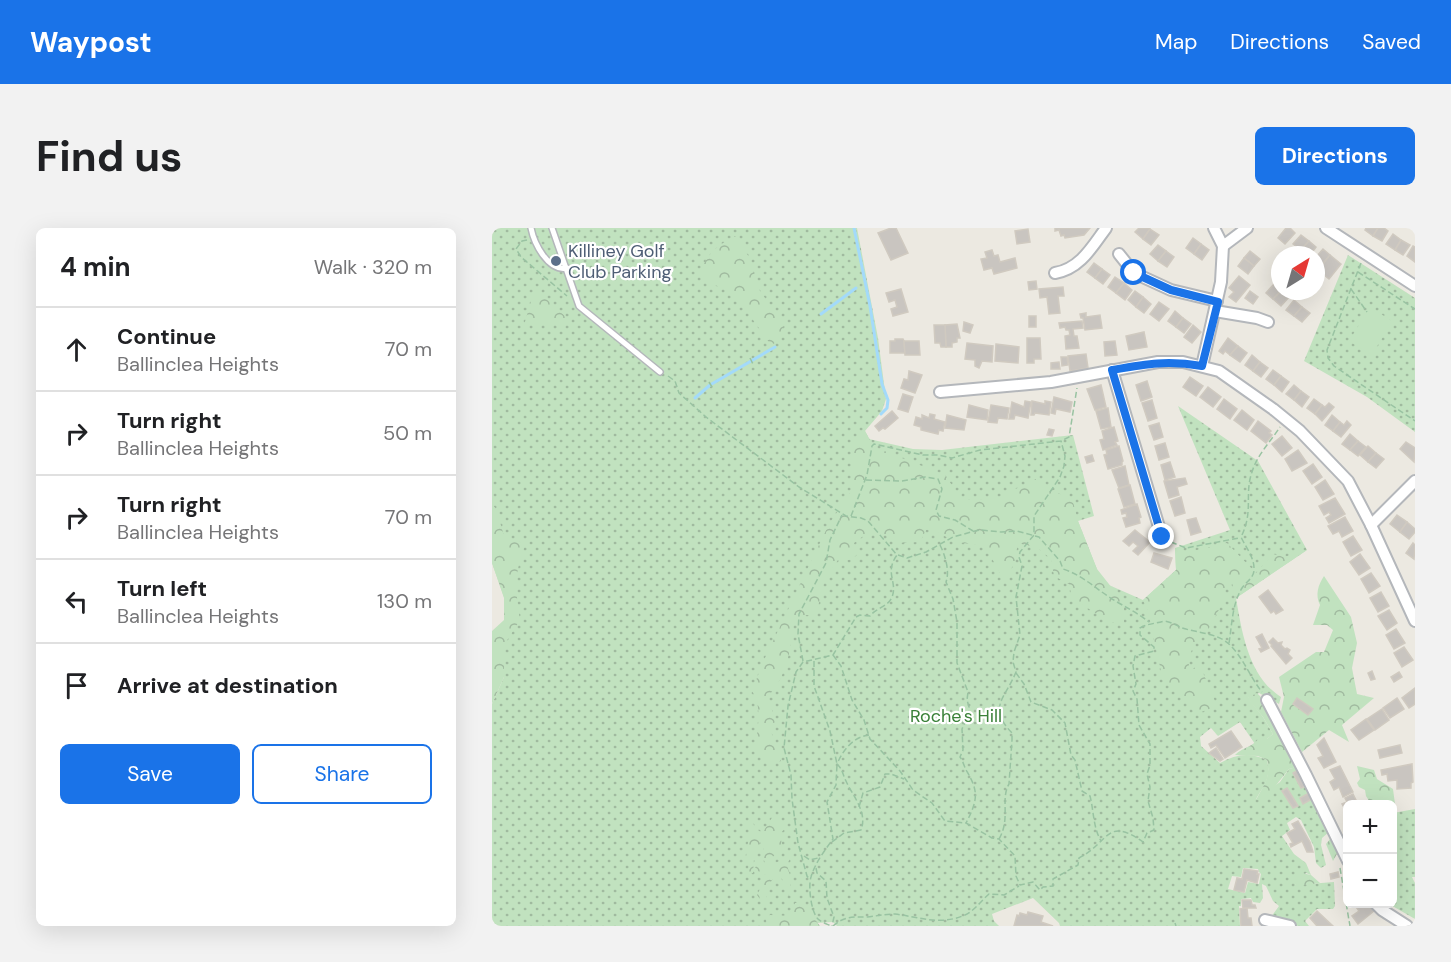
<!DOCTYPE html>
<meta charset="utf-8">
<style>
:root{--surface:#fff;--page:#f2f2f2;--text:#202124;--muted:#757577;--line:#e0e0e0;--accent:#1a73e8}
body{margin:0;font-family:"DM Sans",sans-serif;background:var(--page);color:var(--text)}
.controls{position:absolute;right:18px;bottom:18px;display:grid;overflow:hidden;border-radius:9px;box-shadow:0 6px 24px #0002}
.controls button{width:54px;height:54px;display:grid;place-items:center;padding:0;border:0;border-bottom:2px solid var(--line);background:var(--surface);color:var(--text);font:30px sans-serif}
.compass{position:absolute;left:779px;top:18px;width:54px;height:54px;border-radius:50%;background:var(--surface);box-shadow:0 6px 24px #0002;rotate:37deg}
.stop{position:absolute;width:18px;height:18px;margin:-14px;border:4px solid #1a73e8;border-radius:50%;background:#fff}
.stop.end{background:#1a73e8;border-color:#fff;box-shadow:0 2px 6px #0008}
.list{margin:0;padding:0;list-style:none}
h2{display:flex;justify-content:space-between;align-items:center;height:78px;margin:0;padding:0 24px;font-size:26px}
h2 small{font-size:20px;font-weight:400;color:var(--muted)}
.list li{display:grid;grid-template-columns:39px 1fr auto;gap:18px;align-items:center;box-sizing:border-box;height:84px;padding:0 24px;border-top:2px solid var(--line)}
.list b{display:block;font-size:22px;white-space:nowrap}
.list p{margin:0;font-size:20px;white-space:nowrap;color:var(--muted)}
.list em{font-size:20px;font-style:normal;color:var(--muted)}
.actions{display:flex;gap:12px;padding:18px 24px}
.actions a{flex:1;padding:14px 0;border:2px solid var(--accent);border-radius:9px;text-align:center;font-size:21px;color:var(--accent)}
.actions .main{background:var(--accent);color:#fff}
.icon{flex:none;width:33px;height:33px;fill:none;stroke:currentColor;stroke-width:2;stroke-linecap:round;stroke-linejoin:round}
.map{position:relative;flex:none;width:923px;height:698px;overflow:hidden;border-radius:9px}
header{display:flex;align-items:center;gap:36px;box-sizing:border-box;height:84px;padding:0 30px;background:var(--accent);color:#fff}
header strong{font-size:28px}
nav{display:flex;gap:33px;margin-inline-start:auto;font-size:21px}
.intro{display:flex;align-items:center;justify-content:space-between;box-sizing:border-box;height:144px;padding:0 36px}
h1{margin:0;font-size:42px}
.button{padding:15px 27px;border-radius:9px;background:var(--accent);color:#fff;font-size:21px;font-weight:700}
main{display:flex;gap:36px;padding:0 36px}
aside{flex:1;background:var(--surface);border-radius:9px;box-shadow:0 6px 24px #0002}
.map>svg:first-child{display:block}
</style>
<header>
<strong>Waypost</strong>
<nav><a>Map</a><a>Directions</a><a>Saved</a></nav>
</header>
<div class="intro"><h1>Find us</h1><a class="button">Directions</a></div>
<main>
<aside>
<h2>4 min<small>Walk · 320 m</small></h2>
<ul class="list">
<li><svg class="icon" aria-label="ahead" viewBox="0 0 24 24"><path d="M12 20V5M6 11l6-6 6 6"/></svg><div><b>Continue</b><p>Ballinclea Heights</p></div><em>70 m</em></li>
<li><svg class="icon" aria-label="right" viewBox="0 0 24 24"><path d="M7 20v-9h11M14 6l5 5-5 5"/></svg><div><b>Turn right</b><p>Ballinclea Heights</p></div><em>50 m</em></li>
<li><svg class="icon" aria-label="right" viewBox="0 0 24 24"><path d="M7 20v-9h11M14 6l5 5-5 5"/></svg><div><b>Turn right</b><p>Ballinclea Heights</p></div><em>70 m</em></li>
<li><svg class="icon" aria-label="left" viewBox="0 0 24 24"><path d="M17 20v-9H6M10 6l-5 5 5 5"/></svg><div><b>Turn left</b><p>Ballinclea Heights</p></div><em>130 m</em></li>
<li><svg class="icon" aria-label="arrive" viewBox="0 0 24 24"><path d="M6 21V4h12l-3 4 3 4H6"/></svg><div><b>Arrive at destination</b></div></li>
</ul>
<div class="actions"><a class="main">Save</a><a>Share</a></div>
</aside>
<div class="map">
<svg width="923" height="698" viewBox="0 0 923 698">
<defs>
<pattern id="green-dots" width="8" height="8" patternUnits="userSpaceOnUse" patternTransform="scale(1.5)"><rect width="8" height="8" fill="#c1e2bf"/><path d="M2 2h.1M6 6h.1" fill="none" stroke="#a0ba9f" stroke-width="1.8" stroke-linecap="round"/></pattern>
<pattern id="forest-crowns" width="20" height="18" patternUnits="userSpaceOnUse" patternTransform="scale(1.5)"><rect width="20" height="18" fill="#c1e2bf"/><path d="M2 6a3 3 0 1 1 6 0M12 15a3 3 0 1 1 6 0" fill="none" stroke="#a0ba9f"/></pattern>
</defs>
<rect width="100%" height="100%" fill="#ece9e1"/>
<g fill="url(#green-dots)" fill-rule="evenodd">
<path d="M 0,0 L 365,0 L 386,110 L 394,171 L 390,183 L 373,203 L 377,211 L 421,221 L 450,222 L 581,207 L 602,288 L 586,293 L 610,354 L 651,372 L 684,342 L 683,320 L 738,302 L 686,178 L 766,233 L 815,322 L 744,370 C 750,405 757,449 789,469 L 787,476 L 767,465 L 756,470 L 771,489 L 781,506 L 775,511 L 763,516 L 748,494 L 726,508 L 719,500 L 708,509 L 709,518 L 728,535 C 745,526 757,524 775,532 C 779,550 773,556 764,571 L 788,554 L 797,541 L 805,539 L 837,604 L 830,610 L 829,617 L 834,637 L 829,640 L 824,635 L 822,619 L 809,592 L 804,589 L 795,595 L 798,602 L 790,608 L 802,626 L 814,635 L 819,647 L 814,645 L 803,657 L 842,654 L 843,678 L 841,681 L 825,681 L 813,693 L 817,698 L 806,698 L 779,689 L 787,678 L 781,673 L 774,658 L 770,656 L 771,670 L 768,675 L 761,674 L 759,670 L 749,671 L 749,678 L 747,678 L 748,698 L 568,698 L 567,695 L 541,670 L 500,686 L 502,693 L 507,698 L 345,698 L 341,694 L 275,698 L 0,698 L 0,476 L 12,449 L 12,370 L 0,335 ZM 751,640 L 766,641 L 767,644 L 769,646 L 767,656 L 756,654 L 753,665 L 736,661 L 740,648 L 749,649 Z"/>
<polygon points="856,27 923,70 923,204 875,169 812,133"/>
<polygon points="923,581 923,649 920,649 923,655 923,691 897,676 900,676 901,585"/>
</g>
<g fill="url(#forest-crowns)">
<path d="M 243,8 L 257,29 L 266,60 L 292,97 L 287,113 L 279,117 L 241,64 L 215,54 L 207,46 C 215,26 224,18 243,8 Z"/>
<polygon points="42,63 46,63 74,89 76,94 73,97 32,97"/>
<path d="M 373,203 L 382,219 L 453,247 L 470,272 L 503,271 L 546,250 L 565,265 L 580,270 L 586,293 L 605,341 L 632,375 L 632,394 L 617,394 L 580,370 L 577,356 L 562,348 L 559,331 L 547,321 L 526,314 L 523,333 L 513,354 L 493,318 L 464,314 L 439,301 L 434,302 L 428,314 L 405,315 L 400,306 L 374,306 L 362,315 L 365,327 L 357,332 L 346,332 L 332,353 L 324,388 L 315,387 L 302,390 C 300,416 295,450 276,468 L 283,493 L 279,504 L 286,520 L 289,533 L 281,536 L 265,526 C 262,504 273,484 260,463 L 271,434 L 337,296 L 360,262 L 361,216 Z"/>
<path d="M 0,275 L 5,283 L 13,312 L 24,311 L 33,317 C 22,347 23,360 28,392 L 12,417 L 12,449 L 0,476 L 0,403 L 12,392 L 12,369 L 0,335 Z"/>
<polygon points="735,315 764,345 781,326 792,329 815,322 744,370 740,355 736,354 732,362 731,374 715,404 709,401 696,431 698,444 707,435 725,478 704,486 670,448 656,383 651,372 684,342 683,320 692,325"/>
<path d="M 832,348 L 859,389 L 865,415 L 860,440 L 865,466 L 882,470 L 850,497 L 857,514 L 837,502 L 810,524 L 789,484 L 792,469 L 787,449 L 824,424 L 832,424 L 841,402 L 835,397 L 821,397 L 828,377 C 823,367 826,357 832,348 Z"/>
<path d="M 765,465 L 771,471 L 805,539 L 797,541 L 773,571 L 764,572 C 772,556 779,550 775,532 L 766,528 L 743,527 C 751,519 761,519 767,510 L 775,511 L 781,506 L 771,489 L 755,470 Z"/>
<polygon points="865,538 882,542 885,551 901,561 903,576 901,577 892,574 888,576 879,576 874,568 873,562 867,559 865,555 868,551"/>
<polygon points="281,588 284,593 295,598 288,606 290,617 296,620 280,629 283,635 299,628 295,637 299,651 297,668 288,646 280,652 273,664 276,673 270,674 265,667 275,647 269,646 263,640 266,634 274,637 271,630 272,616 268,614 262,631 261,645 256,644 257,634 251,636 254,629 259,593 267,603 271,604"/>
<polygon points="839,610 846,624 841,633 834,616"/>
<polygon points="805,644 819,647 828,655 803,658"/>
<polygon points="303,675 310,675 328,698 275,698 274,691 278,687 300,688"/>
</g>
<polygon fill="#c1e2bf" points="878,79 900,93 880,127 857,113"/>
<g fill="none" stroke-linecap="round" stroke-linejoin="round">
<g stroke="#a3dafa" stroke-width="3">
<polyline points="362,0 378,78 390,156 396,172 395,180 389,186"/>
<polyline points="329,86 364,60"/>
<polyline points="203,170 218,157 283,119"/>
</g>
</g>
<g fill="#c9c5c0" stroke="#d0cac0" stroke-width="1.5">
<polygon points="399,0 404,0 416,25 399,32 386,5"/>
<polygon points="563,0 598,0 592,7 573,10 572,7 569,8 567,2 563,3"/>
<polygon points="647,0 657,0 658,1 651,11 643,4"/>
<polygon points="794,0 798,0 803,5 793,16 786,10"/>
<polygon points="874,0 886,0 881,8 873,2"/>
<polygon points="886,0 892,0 896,3 890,13 881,8"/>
<polygon points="536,1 538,14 525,16 523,3"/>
<polygon points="658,1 667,7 659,17 651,11"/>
<polygon points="901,6 909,12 903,22 894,16"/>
<polygon points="809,7 817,13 809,22 801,16"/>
<polygon points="701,10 709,16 702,26 694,20"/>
<polygon points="909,12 918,17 911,27 903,22"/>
<polygon points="817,13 824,19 818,27 809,22"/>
<polygon points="709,16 717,22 710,32 702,26"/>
<polygon points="666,17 674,23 666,33 658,26"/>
<polygon points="921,18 923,19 923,34 915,28"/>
<polygon points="831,21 838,27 830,37 824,32 824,29"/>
<polygon points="500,22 502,28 506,27 508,34 523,30 525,40 502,46 500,40 492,42 489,31 495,30 493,24"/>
<polygon points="674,23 682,29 675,39 666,33"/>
<polygon points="758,23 768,31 762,38 752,30"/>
<polygon points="838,27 849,36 837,51 826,42"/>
<polygon points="752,30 762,38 756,46 746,38"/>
<polygon points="602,35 610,41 603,50 595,44"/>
<polygon points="610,41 618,47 611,56 603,50"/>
<polygon points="747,48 758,57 744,74 737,69 742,64 737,60"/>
<polygon points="623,49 632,55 624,65 616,59"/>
<polygon points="544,53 545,61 537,62 536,54"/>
<polygon points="632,55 640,62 633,72 624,65"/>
<polygon points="782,56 789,63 781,71 774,65"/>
<polygon points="571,59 572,68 566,68 568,85 557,86 555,69 548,70 547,61"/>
<polygon points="409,61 416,84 401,88 399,81 405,79 403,72 397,74 394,65"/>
<polygon points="643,63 651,69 644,79 636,72"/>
<polygon points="758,63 766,69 761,76 753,70"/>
<polygon points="789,63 797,69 789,78 781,71"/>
<polygon points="651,69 659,76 652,85 644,79"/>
<polygon points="802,72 810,79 802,88 794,82"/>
<polygon points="667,74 677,81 667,93 658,86"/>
<polygon points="810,79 818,85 810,94 802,88"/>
<polygon points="683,83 691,90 684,99 676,93"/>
<polygon points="594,85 594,89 608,87 610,100 593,102 591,90 589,90 588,86"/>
<rect x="537" y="88" width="7" height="11"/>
<polygon points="691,90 699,96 692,105 684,99"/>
<polygon points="590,93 591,100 581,101 582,108 585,108 587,120 574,121 573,108 578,107 577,102 574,102 573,99 568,100 567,95"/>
<polygon points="472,94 481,97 478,105 471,103"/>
<polygon points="465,96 468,110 465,110 465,114 460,115 460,119 454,119 453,97"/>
<polygon points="442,97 453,97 454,119 449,119 448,115 443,115"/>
<polygon points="701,97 709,104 700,115 692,109"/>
<polygon points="652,104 655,119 637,122 634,108"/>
<polygon points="535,110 548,110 549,131 542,131 542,135 535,135"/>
<polygon points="736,110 746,118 738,127 733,123 731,126 727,123"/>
<polygon points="403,111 411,111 412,113 413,125 398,125 398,113 403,113"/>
<polygon points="412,113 427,113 428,127 413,127"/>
<polygon points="623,113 625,127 613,128 612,114"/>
<polygon points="475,115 501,118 500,134 490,133 487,140 483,138 483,132 473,131"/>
<polygon points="504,116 527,119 526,135 503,133"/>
<polygon points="746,118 755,125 748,134 738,127"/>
<polygon points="594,126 596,140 578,143 576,128"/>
<polygon points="760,127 768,134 761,143 753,137"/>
<polygon points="569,129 575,129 576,137 570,138"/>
<polygon points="567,134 568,141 559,141 559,135"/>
<polygon points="768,134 776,140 769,149 761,143"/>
<polygon points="781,142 789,148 782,157 774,151"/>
<polygon points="417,143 430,147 423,165 409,160 412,151 416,152"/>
<polygon points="789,148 797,154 790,164 782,157"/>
<polygon points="698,149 711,158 704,168 691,159"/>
<polygon points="655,153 660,169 649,173 644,157"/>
<polygon points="609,157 614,179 603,182 595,161"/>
<polygon points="802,157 809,163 802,172 794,166"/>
<polygon points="716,159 729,169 721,179 708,169"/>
<polygon points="809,163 817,169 810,179 802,172"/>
<polygon points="411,166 421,169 416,184 406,181"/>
<polygon points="562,169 580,174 578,184 564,181 563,186 559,185"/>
<polygon points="732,171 745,181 738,191 725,181"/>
<polygon points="822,171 830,177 823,186 815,180"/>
<polygon points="660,172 665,190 656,193 650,175"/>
<polygon points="533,173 539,174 536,190 523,187 522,191 517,191 520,174 532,179"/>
<polygon points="540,173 553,176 553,173 559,174 557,187 543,185 542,187 539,187"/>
<polygon points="837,175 842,179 830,193 823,186 830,177 833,179"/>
<polygon points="477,177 496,182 495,192 475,189"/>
<polygon points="499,177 517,180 515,191 506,190 505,195 496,194"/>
<polygon points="616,180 619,199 609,201 604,183"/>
<polygon points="750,182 762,192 755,202 742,192"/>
<polygon points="400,183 406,190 393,201 391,200 387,203 383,198"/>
<polygon points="438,186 443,187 442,191 453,194 451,203 447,202 446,206 429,202 429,199 422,197 424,189 430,191 430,187 437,190"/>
<polygon points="455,187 474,192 472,202 453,200"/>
<polygon points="840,187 848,194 841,203 833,197"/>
<polygon points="766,193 779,203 777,205 780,207 774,215 759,203"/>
<polygon points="855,193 859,197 849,209 841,203 848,194 852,197"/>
<polygon points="667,195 671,209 662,212 657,198"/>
<polygon points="622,199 626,213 623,214 625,217 611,222 608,212 612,211 610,203"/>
<polygon points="557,201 562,202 560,208 555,207"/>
<polygon points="858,206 866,213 858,222 850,216"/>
<polygon points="790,208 800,220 790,228 780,216"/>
<polygon points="866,213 874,219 866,228 858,222"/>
<polygon points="914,214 923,220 922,234 908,221"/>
<polygon points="673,215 677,229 667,232 663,218"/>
<polygon points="627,218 631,233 630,234 630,237 616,241 612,227 615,226 614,222"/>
<polygon points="876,218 884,225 876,234 868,227"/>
<polygon points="806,222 815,235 800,243 793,231"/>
<polygon points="884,225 892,231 884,240 876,234"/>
<polygon points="600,227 602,233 595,235 593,229"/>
<polygon points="678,234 683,249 673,252 669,237"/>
<polygon points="821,236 830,249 820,256 811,243"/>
<polygon points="633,238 637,257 627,260 620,242"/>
<polygon points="693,250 695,256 685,259 687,267 677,270 672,253"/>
<polygon points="833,252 842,266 831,272 823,259"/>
<polygon points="638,257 643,276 632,279 626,261"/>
<polygon points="689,269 693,285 683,288 678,273"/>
<polygon points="843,270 853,286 837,295 834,290 839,287 837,284 832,287 827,278"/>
<polygon points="645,276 649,289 647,290 648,295 634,299 631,290 635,289 634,285 630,286 629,282"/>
<polygon points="905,287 915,294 908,304 898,296"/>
<polygon points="853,289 861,303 850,309 847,303 841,306 836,298"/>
<polygon points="704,290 709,304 699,307 695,292"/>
<polygon points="915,294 923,301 923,304 917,311 908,304"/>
<polygon points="643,302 658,314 646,327 641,323 646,318 641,314 637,318 631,313"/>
<polygon points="861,308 870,322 859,328 851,314"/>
<polygon points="921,315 923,317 922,331 914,325"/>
<polygon points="662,325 680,330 676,341 659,334"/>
<polygon points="868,326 878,340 867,347 858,334"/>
<polygon points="879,345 888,358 877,365 869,351"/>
<polygon points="776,362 791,382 784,386 782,383 779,385 767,369"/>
<polygon points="889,364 897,378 886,384 878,370"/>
<polygon points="897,382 905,395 895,402 886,388"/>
<polygon points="904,401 913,415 902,421 894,407"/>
<polygon points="770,406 777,420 769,424 767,421 770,420 764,409"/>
<polygon points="781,410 786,415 790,414 789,417 793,421 795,420 798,422 796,426 800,430 794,436 779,418 780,417 777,414"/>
<polygon points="912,419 921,432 910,439 902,425"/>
<polygon points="880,443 883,451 879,452 876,445"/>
<polygon points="907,444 910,449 902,454 899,449"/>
<polygon points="923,460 923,476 917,480 910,470"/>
<polygon points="805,470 821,481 816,487 801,476"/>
<polygon points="905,470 912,481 898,490 891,480"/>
<polygon points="890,481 897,492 883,502 875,491"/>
<polygon points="874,491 882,502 867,512 859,502"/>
<polygon points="739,503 750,519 733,530 724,517 719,520 717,516"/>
<polygon points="832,510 844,534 832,540 826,530 831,528 825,517"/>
<polygon points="908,517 910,525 888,530 886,522"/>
<polygon points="724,520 731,531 728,533 717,525"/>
<polygon points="920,536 921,554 919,555 919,560 905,561 905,552 896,553 895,546 890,547 889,542"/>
<polygon points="848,538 861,564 851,569 847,559 842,562 838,554 843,551 838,542"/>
<polygon points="806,542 814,558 809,560 801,545"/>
<polygon points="795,560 806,578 801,580 790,563"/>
<polygon points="817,565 820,571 811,576 808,570"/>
<polygon points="861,566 866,576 856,576 856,587 850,576 855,574 853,570"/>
<polygon points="806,593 818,614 821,624 815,624 810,613 799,619 798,616 801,615 795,605 803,601 800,596"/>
<polygon points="752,641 766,643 765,646 767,646 765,655 755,652 752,664 742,662 745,650 750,651"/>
<polygon points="846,644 847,649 839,651 838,646"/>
<polygon points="750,672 759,672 760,677 763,677 764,680 751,680"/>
<polygon points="862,676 876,676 882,683 866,696 860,688 867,683"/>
<polygon points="755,680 756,690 759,690 760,698 749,698 748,681"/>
<polygon points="825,683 841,698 825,698 818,690"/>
<polygon points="536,684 551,688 549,694 561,698 522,698 525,687 527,688 528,685 535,687"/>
</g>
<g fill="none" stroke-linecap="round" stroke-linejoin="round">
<defs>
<g id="lane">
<path d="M 39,0 C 42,15 56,44 75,40"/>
<polyline points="60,0 87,78 168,144"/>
</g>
<g id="street">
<polyline points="834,0 923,58"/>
<polyline points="731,18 755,0"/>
<polyline points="627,26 642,45 679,62 725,73"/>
<path d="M 563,45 C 588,41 600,19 614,0"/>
<polyline points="723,83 765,90 776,94"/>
<polyline points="710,138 729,54 731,18 722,0"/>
<polyline points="620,142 670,309"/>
<polyline points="448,164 559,154 666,134 691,134 727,143 781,181 808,203 856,253 879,297 923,393"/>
<polyline points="879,297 923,253"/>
<polyline points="775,472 814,547 856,633"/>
<polyline points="884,676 890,682 915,698"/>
<polyline points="773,692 798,698"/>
</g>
</defs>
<use href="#lane" stroke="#b4b7bb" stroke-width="8"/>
<use href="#street" stroke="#b4b7bb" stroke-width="14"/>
<g stroke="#99c3a2" stroke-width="1.5" stroke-dasharray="6 3" stroke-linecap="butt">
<polyline points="35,12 30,13 24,21 29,29 75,68"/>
<polyline points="869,35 835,122 836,130 842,138 923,193"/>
<polyline points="866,44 923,81"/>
<polyline points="859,61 875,84"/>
<polyline points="258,130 261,136"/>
<path d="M 176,148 L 183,153 L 187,165 L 214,189 L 307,259 L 354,288 L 369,290 L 376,293 L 405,327 C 392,345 406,354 400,369 C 396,379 384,380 378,388 L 368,387 L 364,389 L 341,427 L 311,434 L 304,444 L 296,478 L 292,520 L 299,547 L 300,571 L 306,615 L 315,648 L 318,652"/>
<polyline points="217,154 220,159"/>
<polyline points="374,252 410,253 433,249 446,251 450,261 444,282 447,288 463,292 481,303"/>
<polyline points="359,288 375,247 380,218 382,216 431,227 446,227 460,230 488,222 569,213 577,209 585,160"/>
<polyline points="679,314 694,320 747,310"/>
<path d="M 448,317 C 453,327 458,343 454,354 L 461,371 L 465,394 L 465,435 L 476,464 L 475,472 L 477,479 L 476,488 L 470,501 L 471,522 L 468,529 C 471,533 472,538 474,542 C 487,563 486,572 474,595"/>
<path d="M 406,327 L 415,330 L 434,324 L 461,309 L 483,303 L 489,302 L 509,304 L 525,303 L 547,309 L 568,333 L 571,341 C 590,347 603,360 620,371 C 633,379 646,385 657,394"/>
<path d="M 737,415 C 740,397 740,376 750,360 C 755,353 763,349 762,340 C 762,329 753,318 749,309 C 762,283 752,267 760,244 C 765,227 779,213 788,199"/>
<path d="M 341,427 L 349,438 L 360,472 L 372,492 L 378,511 L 408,543 L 421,562 L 440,575 L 453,593 L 474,595 L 500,610 L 507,611 L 523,628 L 524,648 L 528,657 L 541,654 L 548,662 L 551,659 L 561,658 L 561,651 L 586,637 L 587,630 C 618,614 614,588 651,614 L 655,605 L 662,602 L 661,590 L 656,573 L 658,559 L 655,546 L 658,537 L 658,516 L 647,497 L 645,471 L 641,463 L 644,456 L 641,438 L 643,428 L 662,423 L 662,419 L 648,407 L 648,400 C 657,395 663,396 672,393 C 679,394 684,397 690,400 C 706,405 726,405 738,417 C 752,431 758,449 770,464"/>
<polyline points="311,433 306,406 307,386 334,335 338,312 350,287"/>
<path d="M 322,433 L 322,458 L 338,503 L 345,536 L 344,557 L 335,574 L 341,611 C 333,622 323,635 319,649 C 316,658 319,684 326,691 C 329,694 335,696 339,698"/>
<path d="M 524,445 L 532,456 L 539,474 L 560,482 L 573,495 L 579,527 L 583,532 L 590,563 L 598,568 C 602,584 601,599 609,613"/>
<polyline points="367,579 371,565 388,559 393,546 399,546 412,551"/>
<path d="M 507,611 C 519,591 508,571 517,556 L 520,512 L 520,505 C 495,479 513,471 524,444 L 521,434 L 522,424 L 528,407 L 524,369 L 530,338 L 527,329 L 528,324 L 542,307 L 542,288 L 568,249 L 572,238 L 573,228 L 569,213"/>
<path d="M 340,614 L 352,605 L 369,602 C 376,584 360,567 354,553 C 350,545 351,542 345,536 C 351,522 361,509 377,507"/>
<polyline points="312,628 318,632 326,630"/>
<polyline points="324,640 325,645 334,653 335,670 342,689 340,698"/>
<polyline points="848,640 858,698"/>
<polyline points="683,695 684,698"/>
<path d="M 341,698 C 352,688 361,689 375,689 C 385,688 393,686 403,686 C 428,689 447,698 473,687 C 482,683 489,673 497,666 L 512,667 L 527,658"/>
</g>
<use href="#lane" stroke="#fff" stroke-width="5"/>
<use href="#street" stroke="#fff" stroke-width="10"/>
</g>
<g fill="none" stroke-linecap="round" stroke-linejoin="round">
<path stroke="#1a73e8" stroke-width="8" d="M 642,45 L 679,62 L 726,74 L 710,138 C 675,132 654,136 620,142 L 670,309"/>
</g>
<circle fill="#5c6f8a" stroke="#fff" stroke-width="2" cx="64" cy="33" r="6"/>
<g text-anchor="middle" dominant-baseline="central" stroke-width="4.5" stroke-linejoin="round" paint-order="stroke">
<g font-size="18" fill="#4e5e75" stroke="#fff" text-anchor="start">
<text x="76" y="23">Killiney Golf<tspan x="76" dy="21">Club Parking</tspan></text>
</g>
<g font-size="18" fill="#3a8139" stroke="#fff">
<text x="464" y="488">Roche's Hill</text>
</g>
</g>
</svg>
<div class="controls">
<button>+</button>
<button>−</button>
</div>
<svg class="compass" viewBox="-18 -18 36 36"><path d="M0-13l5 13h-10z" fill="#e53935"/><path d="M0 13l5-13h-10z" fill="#757577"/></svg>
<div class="stop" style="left:642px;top:45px"></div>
<div class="stop end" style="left:670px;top:309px"></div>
</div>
</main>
